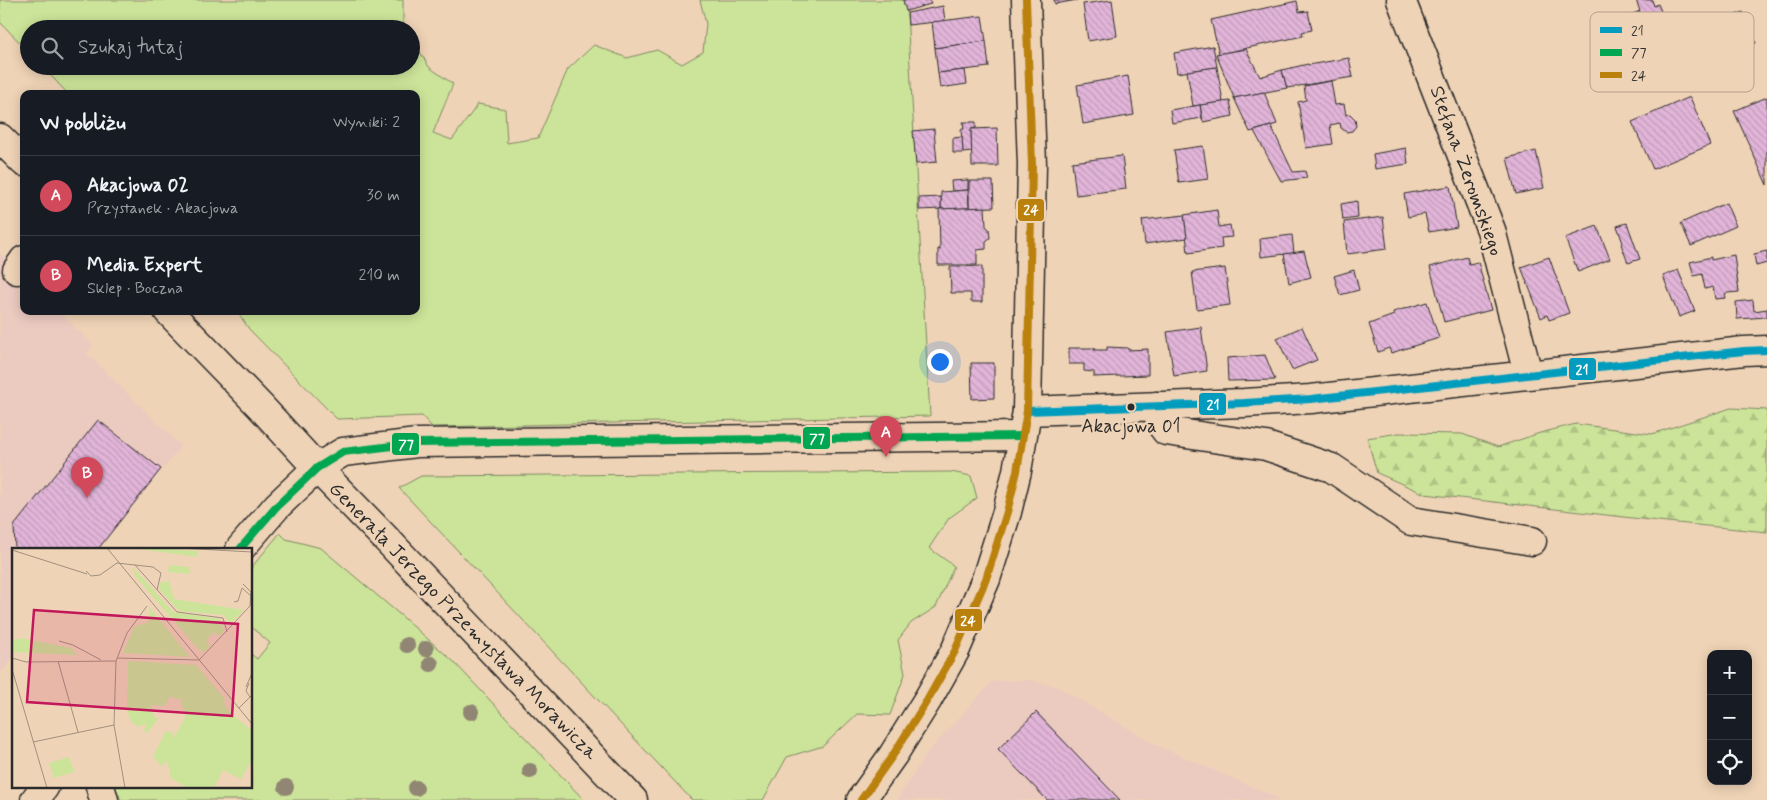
<!DOCTYPE html>
<html lang="pl">
<meta charset="utf-8">
<style>
:root{--surface:#171b24;--page:#20242c;--text:#f1f3f6;--muted:#9ea1a6;--line:#363941;--accent:#d1495b}
body{margin:0;font-family:Mynerve,sans-serif;background:var(--page);color:var(--text)}
.controls{position:absolute;right:15px;bottom:15px;display:grid;overflow:hidden;border-radius:10px;box-shadow:0 2px 12px #0003}
.controls button{width:45px;height:45px;display:grid;place-items:center;padding:0;border:0;border-bottom:1px solid var(--line);background:var(--surface);color:var(--text);font:25px sans-serif}
.you{position:absolute;left:939px;top:361px;width:18px;height:18px;margin:-12px;border:4px solid #fff;border-radius:50%;background:#1a73e8;box-shadow:0 0 0 8px #1a73e833}
.badge{display:grid;place-items:center;width:32px;height:32px;border-radius:50%;background:var(--accent);color:#fff;font-size:16px;font-weight:700}
.pin{position:absolute;translate:-50% -41px;filter:drop-shadow(0 1px 2px #0008)}
.pin::after{content:'';position:absolute;top:26px;width:18px;height:15px;background:inherit;clip-path:polygon(0 0,100% 0,50% 100%)}
.list{margin:0;padding:0;list-style:none}
h2{display:flex;justify-content:space-between;align-items:center;height:65px;margin:0;padding:0 20px;font-size:21px}
h2 small{font-size:16px;font-weight:400;color:var(--muted)}
.list li{display:grid;grid-template-columns:32px 1fr auto;gap:15px;align-items:center;box-sizing:border-box;height:80px;padding:0 20px;border-top:1px solid var(--line)}
.list b{display:block;font-size:19px;white-space:nowrap}
.list p{margin:0;font-size:16px;white-space:nowrap;color:var(--muted)}
.list em{font-size:16px;font-style:normal;color:var(--muted)}
.icon{flex:none;width:28px;height:28px;fill:none;stroke:currentColor;stroke-width:2;stroke-linecap:round;stroke-linejoin:round}
.map{position:relative;flex:none;width:1767px;height:800px;overflow:hidden}
.search{position:absolute;background:var(--surface);box-shadow:0 2px 12px #0003;left:20px;top:20px;width:400px;height:55px;display:flex;align-items:center;gap:12px;box-sizing:border-box;padding:0 18px;border-radius:28px;color:var(--muted);font-size:19px}
.panel{position:absolute;background:var(--surface);box-shadow:0 2px 12px #0003;left:20px;top:90px;width:400px;height:225px;border-radius:10px}
.map>svg:first-child{display:block}
</style>
<div class="map">
<svg width="1767" height="800" viewBox="0 0 1767 800">
<defs>
<pattern id="forest-firs" width="22" height="20" patternUnits="userSpaceOnUse" patternTransform="scale(1.25)"><rect width="22" height="20" fill="#cce499"/><path d="M5 1l3.5 6h-7zM16 11l3.5 6h-7z" fill="#afc484"/></pattern>
<pattern id="building-back-hatch" width="6" height="6" patternUnits="userSpaceOnUse" patternTransform="scale(1.25)"><rect width="6" height="6" fill="#e1b4d8"/><path d="M-1 5l2 2M0 0l6 6M5-1l2 2" fill="none" stroke="#c19bba"/></pattern>
</defs>
<rect width="100%" height="100%" fill="#efd3b6"/>
<filter id="ink" filterUnits="userSpaceOnUse"><feTurbulence type="fractalNoise" baseFrequency=".02" numOctaves="2"/><feDisplacementMap in="SourceGraphic" scale="10" xChannelSelector="R" yChannelSelector="G"/><feConvolveMatrix kernelMatrix="1 2 1 2 8 2 1 2 1" color-interpolation-filters="sRGB"/></filter>
<g filter="url(#ink)">
<g fill="#ebcac0">
<polygon points="0,253 24,277 24,311 58,311 93,345 87,354 181,446 99,549 14,549 14,656 0,674"/>
<polygon points="1030,680 1058,687 1158,746 1282,800 897,800 927,753 993,681"/>
</g>
<g fill="#cce499" stroke="#7c8862">
<polygon points="0,0 403,0 403,22 407,29 29,29 29,52 0,22"/>
<polygon points="700,0 903,0 907,13 930,416 432,427 422,416 337,419 249,329 237,311 416,311 416,94 68,94 42,66 411,66 411,37 429,67 453,84 433,133 452,140 478,104 505,109 507,143 538,138 568,69 594,45 627,58 657,50 682,64 703,52 706,24"/>
<polygon points="951,472 971,476 977,498 949,518 929,548 954,566 936,607 911,623 898,640 905,674 890,715 857,714 823,746 787,757 763,800 692,800 399,488 421,476"/>
<polygon points="280,533 286,539 321,548 398,613 453,661 584,800 121,800 115,786 251,786 251,654 257,659 270,643 251,627 251,568"/>
</g>
<polygon fill="url(#forest-firs)" stroke="#7c8862" points="1731,408 1767,410 1767,532 1667,522 1425,494 1377,473 1367,438 1399,433 1462,434 1498,447 1540,433 1576,424 1652,434"/>
<g fill="url(#building-back-hatch)" stroke="#2b2b2b">
<polygon points="903,0 929,0 931,4 906,11"/>
<polygon points="1054,0 1077,0 1055,4"/>
<polygon points="1112,0 1117,36 1088,41 1083,4"/>
<polygon points="1636,0 1652,0 1654,6 1658,4 1666,23 1602,48 1596,29 1640,11"/>
<polygon points="1297,1 1299,12 1308,11 1312,30 1302,32 1303,36 1219,54 1211,20"/>
<polygon points="943,6 945,21 908,25 907,13"/>
<polygon points="1743,12 1756,43 1721,57 1709,26"/>
<polygon points="982,16 986,41 935,48 932,22"/>
<polygon points="986,41 989,67 938,73 935,48"/>
<polygon points="1213,46 1217,67 1177,73 1174,53"/>
<polygon points="1246,49 1260,77 1282,70 1287,88 1234,98 1216,54"/>
<polygon points="1349,58 1353,77 1287,88 1282,70 1308,64 1308,65"/>
<polygon points="1217,67 1223,102 1193,106 1187,71"/>
<polygon points="965,70 967,84 940,88 938,73"/>
<polygon points="1128,76 1134,115 1083,124 1077,85"/>
<polygon points="1331,81 1335,105 1344,104 1346,115 1350,114 1355,119 1356,126 1352,131 1346,132 1341,128 1340,123 1330,125 1333,144 1306,148 1298,102 1306,100 1304,86"/>
<polygon points="1264,92 1277,124 1250,132 1234,98"/>
<polygon points="1690,97 1710,145 1653,169 1632,122"/>
<polygon points="1767,97 1767,185 1734,111"/>
<polygon points="1230,101 1233,116 1203,122 1200,105"/>
<polygon points="1200,105 1202,118 1172,123 1170,110"/>
<polygon points="963,122 976,122 976,128 971,129 972,152 963,153 961,129 964,129"/>
<polygon points="1271,126 1293,172 1305,171 1307,178 1281,181 1254,131"/>
<polygon points="997,128 998,166 972,166 971,129"/>
<polygon points="934,129 937,162 916,164 913,131"/>
<polygon points="962,137 963,153 953,153 953,138"/>
<polygon points="1203,146 1208,179 1179,183 1174,150"/>
<polygon points="1406,148 1408,164 1375,169 1373,154"/>
<polygon points="1536,151 1544,188 1516,194 1507,158"/>
<polygon points="1122,156 1126,189 1076,195 1072,162"/>
<polygon points="968,180 968,190 952,191 951,181"/>
<polygon points="969,181 993,181 994,207 969,208"/>
<polygon points="1450,186 1457,227 1429,232 1425,214 1408,217 1404,194"/>
<polygon points="968,190 969,208 941,209 941,192"/>
<polygon points="941,197 941,209 919,210 919,198"/>
<polygon points="1357,201 1358,218 1343,220 1341,204"/>
<polygon points="1726,203 1736,226 1691,246 1681,223"/>
<polygon points="985,207 986,226 989,229 990,238 986,241 986,249 977,250 977,265 938,265 938,249 940,250 939,209"/>
<polygon points="1217,210 1219,227 1230,225 1232,237 1221,238 1222,248 1188,253 1184,215"/>
<polygon points="1184,215 1187,238 1145,244 1142,220"/>
<polygon points="1383,217 1387,249 1347,254 1344,222"/>
<polygon points="1627,223 1640,259 1628,263 1621,244 1623,243 1617,226"/>
<polygon points="1597,226 1610,259 1578,272 1565,238"/>
<polygon points="1292,235 1294,253 1261,257 1260,239"/>
<polygon points="1304,251 1311,277 1289,283 1284,254"/>
<polygon points="1767,251 1767,263 1756,266 1754,254"/>
<polygon points="1734,255 1739,292 1727,293 1725,294 1726,298 1715,299 1713,287 1705,289 1702,274 1694,276 1690,262 1711,257 1711,260"/>
<polygon points="1467,257 1469,264 1478,262 1491,310 1444,322 1430,267"/>
<polygon points="1549,257 1569,313 1549,320 1547,315 1541,318 1521,267"/>
<polygon points="982,266 982,302 971,302 971,293 951,293 950,267"/>
<polygon points="1225,268 1230,305 1197,309 1192,272"/>
<polygon points="1354,270 1359,290 1340,295 1334,276"/>
<polygon points="1678,270 1695,311 1679,317 1663,276"/>
<polygon points="1753,300 1754,311 1767,309 1767,317 1737,319 1736,302"/>
<polygon points="1427,302 1439,338 1391,353 1389,348 1378,352 1369,324 1394,315 1393,312"/>
<polygon points="1201,327 1207,371 1174,376 1167,332"/>
<polygon points="1302,327 1317,360 1292,370 1277,338"/>
<polygon points="1107,347 1128,348 1128,350 1148,349 1148,375 1094,377 1094,372 1084,371 1084,364 1069,364 1069,348 1095,348 1094,350 1107,350"/>
<polygon points="1265,355 1275,380 1228,381 1227,358"/>
<polygon points="971,363 994,363 994,398 972,399"/>
<polygon points="98,420 161,469 98,549 15,549 14,526"/>
<polygon points="1036,712 1120,800 1047,800 998,749"/>
</g>
<g fill="none" stroke-linecap="round" stroke-linejoin="round">
<defs>
<g id="minor">
<polyline points="1401,0 1491,230 1528,374"/>
<polyline points="0,138 24,162"/>
<polyline points="17,270 24,260"/>
<polyline points="168,311 261,407 317,468 392,545 633,800"/>
<polyline points="1157,406 1160,423 1166,431 1266,446 1332,468 1411,521 1532,541"/>
<polyline points="1027,411 1244,403 1311,399 1744,351 1767,350"/>
<polyline points="240,549 277,506 317,468 343,452 417,443 1022,436"/>
<polyline points="100,786 104,800"/>
<polyline points="35,800 45,786"/>
<polyline points="861,800 893,755 928,699 955,651 986,579 1007,512 1017,471 1027,411 1032,165 1026,0"/>
</g>
</defs>
<use href="#minor" stroke="#2b2b2b" stroke-width="31"/>
<use href="#minor" stroke="#efd3b6" stroke-width="28"/>
<defs>
<polyline id="bus-1" points="1027,411 1244,403 1311,399 1744,351 1767,350"/>
<polyline id="bus-2" points="240,549 277,506 317,468 343,452 417,443 1022,436"/>
<polyline id="bus-3" points="861,800 893,755 928,699 955,651 986,579 1007,512 1017,471 1027,411 1032,165 1026,0"/>
</defs>
<use href="#bus-1" stroke="#efd3b6" stroke-width="11"/>
<use href="#bus-2" stroke="#efd3b6" stroke-width="11"/>
<use href="#bus-3" stroke="#efd3b6" stroke-width="11"/>
<use href="#bus-1" stroke="#049cbe" stroke-width="8"/>
<use href="#bus-2" stroke="#00a651" stroke-width="8"/>
<use href="#bus-3" stroke="#ba810d" stroke-width="8"/>
</g>
<g fill="#908673">
<circle cx="407" cy="645" r="8"/>
<circle cx="426" cy="649" r="8"/>
<circle cx="431" cy="664" r="8"/>
<circle cx="471" cy="712" r="8"/>
<circle cx="530" cy="771" r="8"/>
<circle cx="286" cy="787" r="8"/>
<circle cx="416" cy="788" r="8"/>
</g>
</g>
<circle fill="#2b2b2b" stroke="#efd3b6" stroke-width="2" cx="1131" cy="407" r="4.5"/>
<g text-anchor="middle" dominant-baseline="central" stroke-width="5" stroke-linejoin="round" paint-order="stroke">
<g font-size="19" fill="#2b2b2b" stroke="#efd3b6">
<text x="1131" y="426">Akacjowa 01</text>
</g>
<g font-size="20" fill="#2b2b2b" stroke="#efd3b6">
<text transform="translate(1466 171) rotate(70)">Stefana Żeromskiego</text>
<text transform="translate(463 621) rotate(46)">Generała Jerzego Przemysława Morawicza</text>
</g>
</g>
<g transform="translate(12 548)">
<rect width="240" height="240" fill="#efd3b6"/>
<path d="M 140,0 L 186,3 L 186,9 L 126,1 ZM 157,17 L 178,19 L 178,26 L 156,24 ZM 121,19 L 161,64 L 208,71 L 212,83 L 207,88 L 202,84 L 194,92 L 198,98 L 192,104 L 187,102 L 123,28 ZM 157,33 L 162,51 L 232,62 L 218,76 L 212,67 L 167,63 L 147,41 L 149,34 ZM 137,59 L 178,109 L 111,105 L 123,78 L 135,75 L 138,70 ZM 116,113 L 184,117 L 213,151 L 212,156 L 220,166 L 240,183 L 240,212 L 229,231 L 211,222 L 202,240 L 175,240 L 159,230 L 155,213 L 149,218 L 141,208 L 154,183 L 161,185 L 161,192 L 173,170 L 173,163 L 168,155 L 171,150 L 165,152 L 159,148 L 152,158 L 139,157 L 143,170 L 147,170 L 136,184 L 132,184 L 134,175 L 126,179 L 118,172 L 115,160 ZM 57,209 L 62,224 L 42,230 L 37,215 Z" fill="#cce499"/>
<path d="M 9,90 L 59,100 L 65,107 L 0,104 L 0,93 Z" fill="#cce499"/>
<path fill="none" stroke="#a1907e" stroke-width="1" d="M 95,0 L 240,176M 167,0 L 240,4M 0,2 L 75,26M 123,17 L 165,64 L 211,70 L 215,84M 74,23 L 79,28 L 88,27 L 105,15 L 141,19 L 149,25 L 145,42M 222,54 L 226,53 L 230,40 L 239,48M 47,93 L 61,97 L 89,112M 0,110 L 14,114 L 104,113M 105,110 L 187,112 L 238,58 L 239,44 L 231,36M 46,113 L 66,184M 0,121 L 35,240M 237,135 L 234,143 L 238,149M 234,139 L 240,125M 227,160 L 240,147M 21,194 L 102,177M 113,240 L 102,177 L 104,113 L 115,85 L 135,58"/>
<path fill="#c2185b" fill-opacity="0.15" stroke="#c2185b" stroke-width="2.5" d="M 22,62 L 226,76 L 220,168 L 15,154 Z"/>
<rect width="240" height="240" fill="none" stroke="#2b2b2b" stroke-width="2.5"/>
</g>
<rect x="1590" y="12" width="164" height="80" rx="8" fill="#efd3b6" stroke="#b4a18c" stroke-width="1"/>
<rect x="1600" y="27" width="22" height="6" fill="#049cbe"/>
<rect x="1600" y="49" width="22" height="7" fill="#00a651"/>
<rect x="1600" y="72" width="22" height="6" fill="#ba810d"/>
<g font-size="14" fill="#2b2b2b">
<text x="1631" y="35">21</text>
<text x="1631" y="57">77</text>
<text x="1631" y="80">24</text>
</g>
<g stroke="#efd3b6" stroke-width="2">
<rect x="1017" y="198" width="28" height="24" rx="5" fill="#ba810d"/>
<rect x="1568" y="357" width="29" height="24" rx="5" fill="#049cbe"/>
<rect x="1198" y="392" width="29" height="24" rx="5" fill="#049cbe"/>
<rect x="802" y="426" width="29" height="24" rx="5" fill="#00a651"/>
<rect x="391" y="432" width="29" height="24" rx="5" fill="#00a651"/>
<rect x="954" y="608" width="29" height="24" rx="5" fill="#ba810d"/>
</g>
<g font-size="14" text-anchor="middle" font-weight="bold" fill="#fff">
<text x="1031" y="214">24</text>
<text x="1582" y="374">21</text>
<text x="1213" y="409">21</text>
<text x="817" y="443">77</text>
<text x="406" y="449">77</text>
<text x="968" y="625">24</text>
</g>
</svg>
<div class="controls">
<button>+</button>
<button>−</button>
<button><svg class="icon" aria-label="locate" viewBox="0 0 24 24"><circle cx="12" cy="12" r="6"/><path d="M12 2v4M12 18v4M2 12h4M18 12h4"/></svg></button>
</div>
<div class="you"></div>
<div class="pin badge" style="left:886px;top:457px">A</div>
<div class="pin badge" style="left:87px;top:498px">B</div>
<div class="search"><svg class="icon" aria-label="search" viewBox="0 0 24 24"><circle cx="10" cy="10" r="6"/><path d="M15 15l6 6"/></svg>Szukaj tutaj</div>
<section class="panel">
<h2>W pobliżu<small>Wyniki: 2</small></h2>
<ul class="list">
<li><span class="badge">A</span><div><b>Akacjowa 02</b><p>Przystanek · Akacjowa</p></div><em>30 m</em></li>
<li><span class="badge">B</span><div><b>Media Expert</b><p>Sklep · Boczna</p></div><em>210 m</em></li>
</ul>
</section>
</div>
